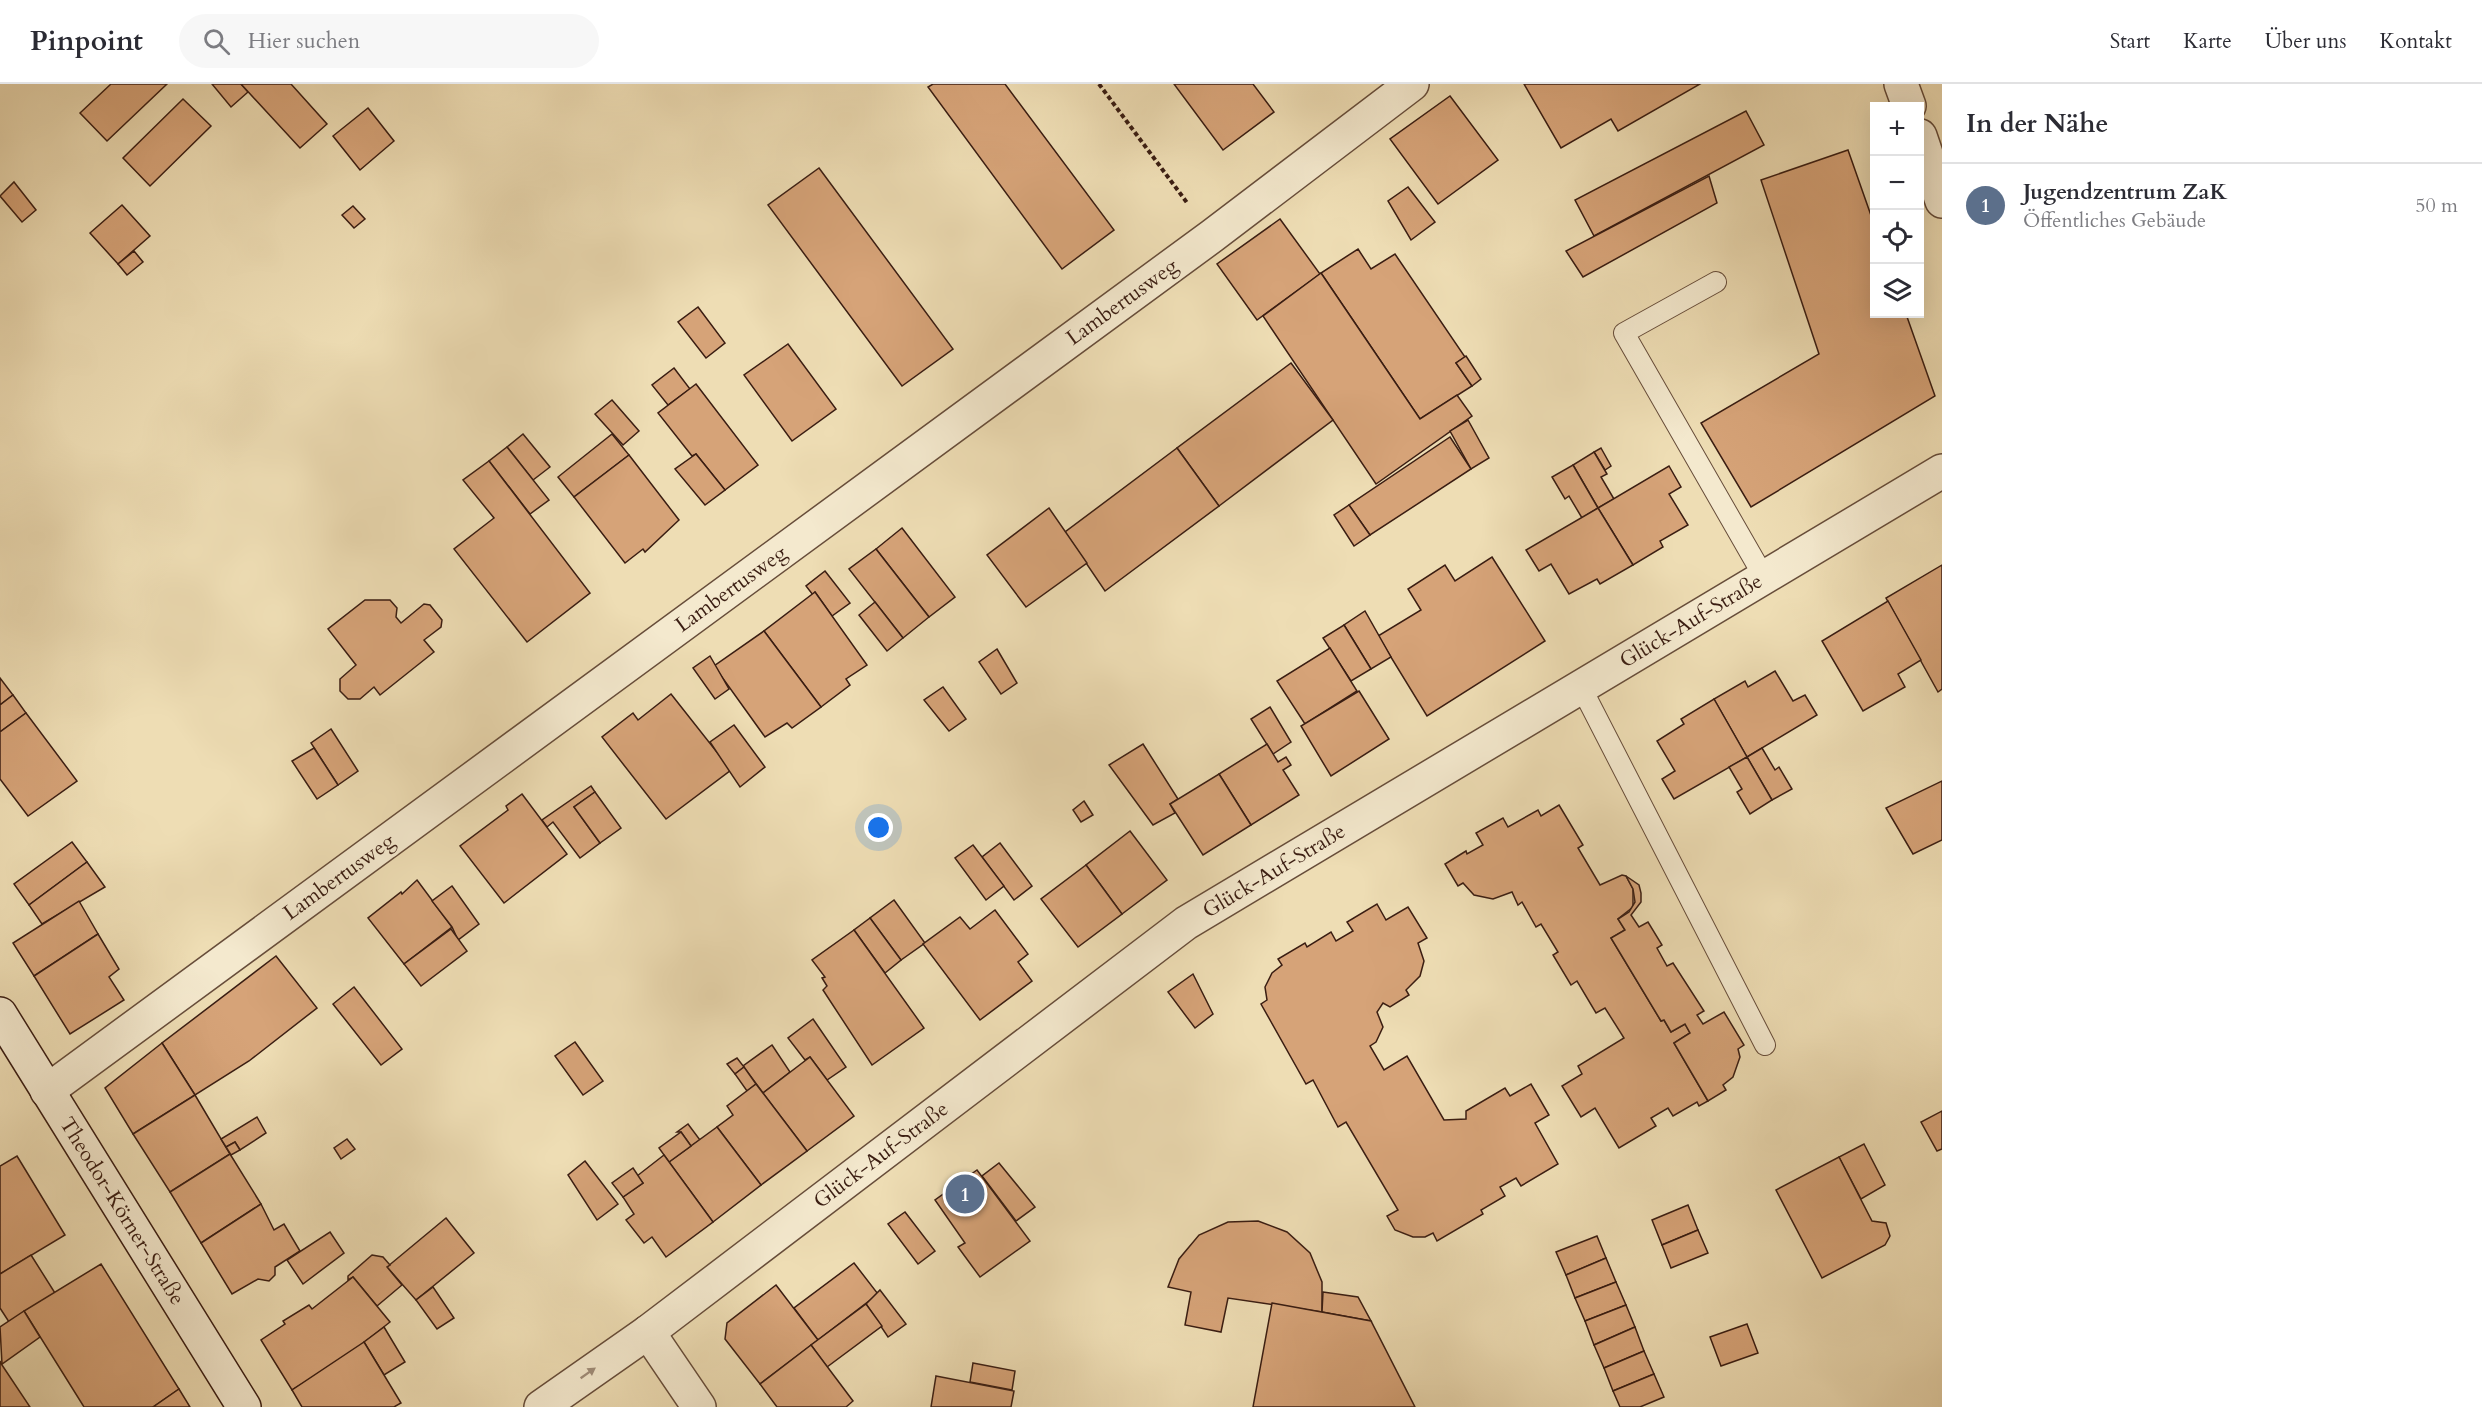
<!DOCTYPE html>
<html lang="de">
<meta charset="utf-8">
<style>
:root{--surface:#fff;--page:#f7f7f7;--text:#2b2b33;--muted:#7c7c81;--line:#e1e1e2;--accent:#2563eb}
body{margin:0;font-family:Cardo,serif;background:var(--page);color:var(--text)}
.controls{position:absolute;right:18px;top:18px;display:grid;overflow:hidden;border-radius:0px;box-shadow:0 6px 24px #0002}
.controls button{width:54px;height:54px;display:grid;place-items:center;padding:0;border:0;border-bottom:2px solid var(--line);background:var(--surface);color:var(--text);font:30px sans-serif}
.you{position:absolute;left:879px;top:744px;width:21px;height:21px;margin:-15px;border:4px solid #fff;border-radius:50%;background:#1a73e8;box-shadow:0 0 0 9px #1a73e833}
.badge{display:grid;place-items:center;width:39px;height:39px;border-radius:50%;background:var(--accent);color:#fff;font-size:20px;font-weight:700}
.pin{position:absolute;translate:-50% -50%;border:3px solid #fff;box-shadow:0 2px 6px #0006}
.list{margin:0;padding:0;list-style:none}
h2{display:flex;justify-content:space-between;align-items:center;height:78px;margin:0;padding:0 24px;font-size:26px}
h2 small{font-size:20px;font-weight:400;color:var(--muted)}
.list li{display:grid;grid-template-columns:39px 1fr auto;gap:18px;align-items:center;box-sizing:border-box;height:84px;padding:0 24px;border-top:2px solid var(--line)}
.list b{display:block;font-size:22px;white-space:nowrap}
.list p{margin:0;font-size:20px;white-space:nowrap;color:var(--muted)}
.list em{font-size:20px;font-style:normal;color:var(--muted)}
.icon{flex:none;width:33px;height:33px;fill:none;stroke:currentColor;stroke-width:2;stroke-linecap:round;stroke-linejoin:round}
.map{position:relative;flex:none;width:1942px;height:1323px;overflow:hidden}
header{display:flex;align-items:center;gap:36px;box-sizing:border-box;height:84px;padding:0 30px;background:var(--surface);border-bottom:2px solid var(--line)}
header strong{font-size:28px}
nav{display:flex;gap:33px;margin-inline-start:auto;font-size:21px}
.search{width:420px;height:54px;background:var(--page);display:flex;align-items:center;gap:15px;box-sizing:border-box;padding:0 21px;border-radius:33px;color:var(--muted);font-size:22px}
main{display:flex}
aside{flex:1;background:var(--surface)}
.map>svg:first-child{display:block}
</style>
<header>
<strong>Pinpoint</strong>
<div class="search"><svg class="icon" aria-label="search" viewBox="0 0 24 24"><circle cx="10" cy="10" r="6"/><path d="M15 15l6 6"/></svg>Hier suchen</div>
<nav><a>Start</a><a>Karte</a><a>Über uns</a><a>Kontakt</a></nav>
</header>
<main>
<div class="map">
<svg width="1942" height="1323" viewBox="0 0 1942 1323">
<rect width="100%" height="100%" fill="#eeddb4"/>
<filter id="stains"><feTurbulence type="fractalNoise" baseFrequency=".00333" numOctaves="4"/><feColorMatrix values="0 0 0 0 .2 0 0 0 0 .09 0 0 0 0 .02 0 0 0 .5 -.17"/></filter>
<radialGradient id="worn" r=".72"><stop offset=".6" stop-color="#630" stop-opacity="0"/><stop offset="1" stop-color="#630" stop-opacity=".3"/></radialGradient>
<g fill="#d6a378" stroke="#3a1d12" stroke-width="1.5">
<polygon points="111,0 167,0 107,57 80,29"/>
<polygon points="212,0 241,0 248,8 231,23"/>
<polygon points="241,0 291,0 327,40 300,64"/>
<polygon points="933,0 1005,0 1114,146 1062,185 928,3"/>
<polygon points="1174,0 1253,0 1274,28 1223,66"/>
<polygon points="1524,0 1700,0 1618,47 1611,35 1561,64"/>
<polygon points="1450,12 1498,76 1438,120 1390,55"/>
<polygon points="183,15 211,42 150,102 123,74"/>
<polygon points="368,24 394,57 360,86 333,52"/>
<polygon points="1746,27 1764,61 1594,152 1575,116"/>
<polygon points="1848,66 1874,140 1874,230 1906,230 1935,312 1751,423 1701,339 1819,270 1761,96"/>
<polygon points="819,84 953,265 902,302 768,121"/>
<polygon points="1709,92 1717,119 1583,193 1566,167"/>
<polygon points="14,98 36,126 22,138 0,112"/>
<polygon points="1408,103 1435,138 1411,156 1388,117"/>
<polygon points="122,121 150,152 118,180 90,149"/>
<polygon points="353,122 365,135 354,144 342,131"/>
<polygon points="1280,135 1320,190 1257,236 1217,180"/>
<polygon points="1358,165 1371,185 1395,170 1465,273 1456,279 1472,302 1420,335 1321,189"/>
<polygon points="134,167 143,178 127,191 118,180"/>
<polygon points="1321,189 1420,335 1457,311 1472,332 1376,400 1263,232"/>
<polygon points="698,223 725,259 706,274 678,238"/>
<polygon points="788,260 836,325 792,357 744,291"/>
<polygon points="1466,272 1481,295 1472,302 1456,279"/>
<polygon points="1291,279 1333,336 1219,422 1177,364"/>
<polygon points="674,284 690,305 668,321 652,301"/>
<polygon points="696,300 758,381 725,406 696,370 692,372 658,329"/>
<polygon points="612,316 639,347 623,361 595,330"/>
<polygon points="1468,336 1489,374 1471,385 1450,347"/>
<polygon points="523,350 550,383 533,396 507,363"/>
<polygon points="612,350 629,371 574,413 558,393"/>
<polygon points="1450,353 1471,385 1370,451 1349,421"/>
<polygon points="507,363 549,416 530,430 489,377"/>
<polygon points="1177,364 1219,422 1105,507 1065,448"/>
<polygon points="1601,364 1611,382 1605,386 1594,368"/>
<polygon points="1594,368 1607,390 1601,393 1614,415 1598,424 1573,381"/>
<polygon points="696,370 725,406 705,421 675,385"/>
<polygon points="629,371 679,436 645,468 643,465 625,479 574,413"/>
<polygon points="489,377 590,509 527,558 454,465 494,434 463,396"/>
<polygon points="1573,381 1598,424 1582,434 1569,412 1565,415 1552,393"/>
<polygon points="1669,382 1681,403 1669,410 1688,441 1660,457 1663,463 1633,481 1598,424"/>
<polygon points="1349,421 1370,451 1354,462 1334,431"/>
<polygon points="1049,424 1087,479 1026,523 987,471"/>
<polygon points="1598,424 1633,481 1600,500 1597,495 1569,510 1551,480 1539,487 1526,466"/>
<polygon points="902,444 955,513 929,533 876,465"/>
<polygon points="876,465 929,533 903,554 849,485"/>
<polygon points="1492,473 1545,557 1427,632 1378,552 1421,526 1408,505 1445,481 1455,497"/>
<polygon points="1942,481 1942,605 1938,608 1886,514"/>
<polygon points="825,487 850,519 832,532 815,508 813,511 806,502"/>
<polygon points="815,508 867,581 846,595 850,601 821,623 764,547"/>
<polygon points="365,516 390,516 397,524 396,533 401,539 424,520 430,521 442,536 441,543 424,556 434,568 380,611 374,603 360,615 348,615 340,607 340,595 356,581 328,545"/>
<polygon points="1888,517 1921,576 1898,590 1905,603 1863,627 1822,557"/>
<polygon points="875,518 903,554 887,567 859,531"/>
<polygon points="1365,527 1391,573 1371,585 1344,541"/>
<polygon points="1344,541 1371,585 1351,597 1323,554"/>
<polygon points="764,547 821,623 792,644 787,639 765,653 714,582"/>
<polygon points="1330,564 1357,607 1305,640 1277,597"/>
<polygon points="997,565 1017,599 1001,610 979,578"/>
<polygon points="710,572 729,605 715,615 693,584"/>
<polygon points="1775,587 1793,617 1805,611 1817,631 1747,673 1714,615 1745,597 1748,603"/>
<polygon points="0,594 13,611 0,621"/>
<polygon points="943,603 966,635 949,647 924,616"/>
<polygon points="1359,607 1389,655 1331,692 1301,642"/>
<polygon points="671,610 731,686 666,735 602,653 633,629 638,636"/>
<polygon points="13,611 26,629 0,648 0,621"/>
<polygon points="1714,615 1747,673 1674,715 1662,695 1675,687 1657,657 1684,640 1681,635"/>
<polygon points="1270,623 1291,658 1273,670 1251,635"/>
<polygon points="26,629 77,697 28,732 0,695 0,648"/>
<polygon points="734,641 765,683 740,703 710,658"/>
<polygon points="331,645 358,687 338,701 311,659"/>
<polygon points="1143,660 1178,715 1170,720 1175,729 1153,741 1109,681"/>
<polygon points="1267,660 1278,678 1286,673 1291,681 1283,686 1299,711 1251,741 1219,690"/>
<polygon points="314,664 338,701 317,715 292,677"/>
<polygon points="1762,664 1775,686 1779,683 1792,705 1772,716 1747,673"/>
<polygon points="1747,673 1772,716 1750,730 1737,708 1742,705 1729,683"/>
<polygon points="1219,690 1251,741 1203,771 1170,720"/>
<polygon points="1942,697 1942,756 1913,770 1886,724"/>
<polygon points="591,702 595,708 574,723 600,759 580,774 553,738 547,743 542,736"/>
<polygon points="595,708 621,744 600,759 574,723"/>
<polygon points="522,710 567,770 504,819 460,762 508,726 506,722"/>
<polygon points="1084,717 1093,731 1081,738 1073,726"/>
<polygon points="1559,721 1583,761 1578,764 1600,801 1622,791 1626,792 1633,805 1633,823 1618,835 1625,846 1611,854 1661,937 1664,936 1671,948 1685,940 1690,949 1674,959 1708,1017 1699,1022 1697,1018 1673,1032 1668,1024 1651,1034 1656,1042 1619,1064 1595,1024 1581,1033 1562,1002 1582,990 1578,982 1624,954 1605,924 1596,929 1577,897 1571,901 1553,871 1558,868 1541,840 1536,843 1522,818 1518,821 1512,808 1493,815 1474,811 1463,799 1458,802 1445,780 1466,767 1467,770 1483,761 1476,749 1503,734 1508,743 1538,726 1541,732"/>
<polygon points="1130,747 1167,796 1122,830 1086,781"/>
<polygon points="72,758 87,778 29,821 14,800"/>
<polygon points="1000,759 1032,802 1014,816 982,773"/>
<polygon points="973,761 1004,802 986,816 955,774"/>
<polygon points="87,778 105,803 42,840 29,821"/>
<polygon points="1086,781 1122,830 1078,863 1041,815"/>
<polygon points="1626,792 1639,801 1641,809 1641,818 1631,831 1639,843 1648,838 1662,861 1657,864 1667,882 1673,879 1704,927 1697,931 1703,940 1724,928 1744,961 1738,965 1740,973 1733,993 1723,1001 1726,1006 1708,1017 1674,959 1690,949 1685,940 1671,948 1664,936 1661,937 1611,854 1625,846 1618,835 1629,828 1635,818 1633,805"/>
<polygon points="417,796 452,843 404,880 368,834 401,808 402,810"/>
<polygon points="452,802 479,840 458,856 452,843 432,817"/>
<polygon points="894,816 925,859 901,876 870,834"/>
<polygon points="79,817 98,850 34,892 13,859"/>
<polygon points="1377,820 1386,836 1408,823 1427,854 1418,859 1424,877 1420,892 1406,906 1409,911 1390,923 1383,919 1377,928 1383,943 1376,958 1370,962 1384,986 1407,972 1444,1036 1466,1035 1466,1027 1505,1004 1510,1012 1531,1000 1549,1031 1535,1039 1558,1080 1521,1102 1516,1094 1500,1103 1505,1112 1481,1126 1483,1130 1437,1157 1433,1149 1425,1153 1413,1153 1395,1146 1387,1132 1398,1126 1346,1038 1338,1043 1313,996 1306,1000 1261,920 1267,916 1265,903 1272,889 1282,881 1278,875 1305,859 1307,863 1331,848 1336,857 1353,847 1347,838"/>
<polygon points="995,826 1028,870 1018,878 1032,897 980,936 923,860 960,833 970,845"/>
<polygon points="870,834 901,876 885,889 854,846"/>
<polygon points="451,845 467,867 421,902 404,880"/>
<polygon points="854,846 924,944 872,981 823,906 827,902 822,894 825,893 812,876"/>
<polygon points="98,850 119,885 109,893 124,916 70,950 34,892"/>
<polygon points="276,872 317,924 249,977 195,1011 162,959"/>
<polygon points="1193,890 1213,930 1195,944 1168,908"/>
<polygon points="354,903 402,965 381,981 333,920"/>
<polygon points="813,935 846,983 827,996 810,973 805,976 788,954"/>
<polygon points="575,958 603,997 583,1011 555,972"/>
<polygon points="162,959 195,1011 133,1050 105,1004"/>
<polygon points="772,961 790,988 763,1009 743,982"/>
<polygon points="810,973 854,1032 807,1067 763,1009"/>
<polygon points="737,974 744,983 735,990 727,980"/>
<polygon points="744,983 756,1000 747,1007 735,990"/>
<polygon points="756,1000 807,1067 761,1101 717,1043 733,1031 727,1022"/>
<polygon points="195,1011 230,1070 170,1108 133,1050"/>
<polygon points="1942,1027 1942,1065 1937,1067 1921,1038"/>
<polygon points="257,1033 266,1049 240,1066 235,1058 226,1063 221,1055"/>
<polygon points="688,1040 700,1056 691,1062 681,1048 677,1048"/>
<polygon points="717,1043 761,1101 713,1138 669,1078"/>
<polygon points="681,1048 691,1062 669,1078 659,1064"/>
<polygon points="347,1055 355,1065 341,1075 334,1064"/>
<polygon points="235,1058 240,1066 231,1071 226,1063"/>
<polygon points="1864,1060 1885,1101 1861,1115 1839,1073"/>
<polygon points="230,1070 261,1120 201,1159 170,1108"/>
<polygon points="664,1071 713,1138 666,1173 652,1153 644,1159 626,1136 634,1130 623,1113 643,1099 637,1092"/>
<polygon points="17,1072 65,1151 0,1190 0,1082"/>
<polygon points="1839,1073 1872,1137 1886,1139 1890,1152 1885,1161 1822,1194 1776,1106"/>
<polygon points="585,1077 618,1120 597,1136 568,1091"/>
<polygon points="999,1079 1035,1123 1016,1137 982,1092"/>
<polygon points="633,1084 643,1099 623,1113 612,1099"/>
<polygon points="977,1086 1030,1157 980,1193 958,1163 965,1159 935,1116"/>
<polygon points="261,1120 274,1146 284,1140 300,1167 275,1183 275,1191 269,1197 258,1195 232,1210 201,1159"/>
<polygon points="1688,1121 1698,1146 1662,1161 1652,1136"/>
<polygon points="905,1128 935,1167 918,1180 888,1140"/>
<polygon points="446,1134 474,1169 416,1216 387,1183"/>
<polygon points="1258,1137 1287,1148 1310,1169 1322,1198 1322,1228 1228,1214 1221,1248 1185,1241 1191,1208 1168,1203 1179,1175 1199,1151 1228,1138"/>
<polygon points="1698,1146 1708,1169 1671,1184 1662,1161"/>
<polygon points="330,1148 344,1169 303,1200 287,1176"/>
<polygon points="1597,1152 1606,1174 1566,1191 1556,1168"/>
<polygon points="31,1171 55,1209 9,1238 0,1224 0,1190"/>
<polygon points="372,1171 383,1173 390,1181 387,1183 402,1201 377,1222 353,1193 348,1196 348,1192"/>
<polygon points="1606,1174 1616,1198 1575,1214 1566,1191"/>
<polygon points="854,1179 878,1210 818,1256 794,1224"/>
<polygon points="101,1180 179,1305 153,1323 84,1323 24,1227"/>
<polygon points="353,1193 390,1238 342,1276 292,1306 261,1256 285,1240 283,1237 309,1221 312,1225"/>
<polygon points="1616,1198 1626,1221 1585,1237 1575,1214"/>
<polygon points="776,1201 818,1256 760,1300 725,1255 727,1239"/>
<polygon points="433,1203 454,1234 437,1245 416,1216"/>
<polygon points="880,1206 906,1240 888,1253 866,1220"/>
<polygon points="1323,1208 1358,1213 1371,1237 1322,1228"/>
<polygon points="1272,1219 1371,1237 1415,1323 1253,1323"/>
<polygon points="866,1220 882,1242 827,1283 811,1261"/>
<polygon points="1626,1221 1635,1243 1594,1261 1585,1237"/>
<polygon points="24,1227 40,1253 2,1280 0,1243"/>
<polygon points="1747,1240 1758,1269 1721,1282 1710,1253"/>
<polygon points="384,1243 405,1278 384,1291 364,1258"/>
<polygon points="1635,1243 1644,1267 1604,1284 1594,1261"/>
<polygon points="364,1258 401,1319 394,1323 302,1323 292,1306"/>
<polygon points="811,1261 853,1317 846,1323 777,1323 760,1300"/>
<polygon points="1644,1267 1654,1290 1613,1307 1604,1284"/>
<polygon points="0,1277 2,1281 30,1323 0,1323"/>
<polygon points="973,1279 1015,1287 1012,1306 970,1298"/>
<polygon points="1654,1290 1664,1313 1640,1323 1620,1323 1613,1307"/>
<polygon points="936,1292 1014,1307 1011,1323 931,1323"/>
<polygon points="179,1305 190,1323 153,1323"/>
</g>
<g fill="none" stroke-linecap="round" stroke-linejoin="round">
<defs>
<g id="lane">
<polyline points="1716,198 1624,249 1764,493"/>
<polyline points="1581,603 1765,961"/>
</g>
<g id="street">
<polyline points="1901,0 1909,22"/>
<polyline points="1920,52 1942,117"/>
<polyline points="47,1007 1212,152 1412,0"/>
<polyline points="648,1248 699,1323"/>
<polyline points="541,1323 648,1248 1186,839 1942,387"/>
</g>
<polyline id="secondary" points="0,930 244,1323"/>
</defs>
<use href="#lane" stroke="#674d3a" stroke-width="22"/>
<use href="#street" stroke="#674d3a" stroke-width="36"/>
<use href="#secondary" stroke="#3a1d12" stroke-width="36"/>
<polyline stroke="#3a1d12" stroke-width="4" stroke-dasharray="4.5 3" stroke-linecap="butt" points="1099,0 1188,120"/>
<use href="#lane" stroke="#f4e9ce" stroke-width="20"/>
<use href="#street" stroke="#f4e9ce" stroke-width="33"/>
<use href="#secondary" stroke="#f4e9ce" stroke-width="33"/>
</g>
<defs><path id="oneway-solid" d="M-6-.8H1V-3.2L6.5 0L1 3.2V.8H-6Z" transform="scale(1.5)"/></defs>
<use fill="#a08d79" href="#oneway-solid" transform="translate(588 1289) rotate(-35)"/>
<g text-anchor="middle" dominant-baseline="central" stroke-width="6" stroke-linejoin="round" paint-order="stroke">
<g font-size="21" fill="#3a1d12" stroke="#f4e9ce">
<text transform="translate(1122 218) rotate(-36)">Lambertusweg</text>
<text transform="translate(731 505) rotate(-36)">Lambertusweg</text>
<text transform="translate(1691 537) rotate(-31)">Glück-Auf-Straße</text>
<text transform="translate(1274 787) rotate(-31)">Glück-Auf-Straße</text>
<text transform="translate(339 793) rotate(-36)">Lambertusweg</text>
<text transform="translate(881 1071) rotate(-37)">Glück-Auf-Straße</text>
<text transform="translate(122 1127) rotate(58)">Theodor-Körner-Straße</text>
</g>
</g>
<rect width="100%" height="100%" filter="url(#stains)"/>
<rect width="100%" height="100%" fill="url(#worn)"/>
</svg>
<div class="controls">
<button>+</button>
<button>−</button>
<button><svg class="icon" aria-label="locate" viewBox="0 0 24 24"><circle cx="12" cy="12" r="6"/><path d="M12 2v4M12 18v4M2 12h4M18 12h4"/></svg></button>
<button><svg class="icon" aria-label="layers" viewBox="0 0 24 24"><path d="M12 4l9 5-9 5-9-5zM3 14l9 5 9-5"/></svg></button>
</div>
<div class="you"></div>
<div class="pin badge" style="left:965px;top:1110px;background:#5c6f8a">1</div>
</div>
<aside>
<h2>In der Nähe<small></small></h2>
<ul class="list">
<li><span class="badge" style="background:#5c6f8a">1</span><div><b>Jugendzentrum ZaK</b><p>Öffentliches Gebäude</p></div><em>50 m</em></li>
</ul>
</aside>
</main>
